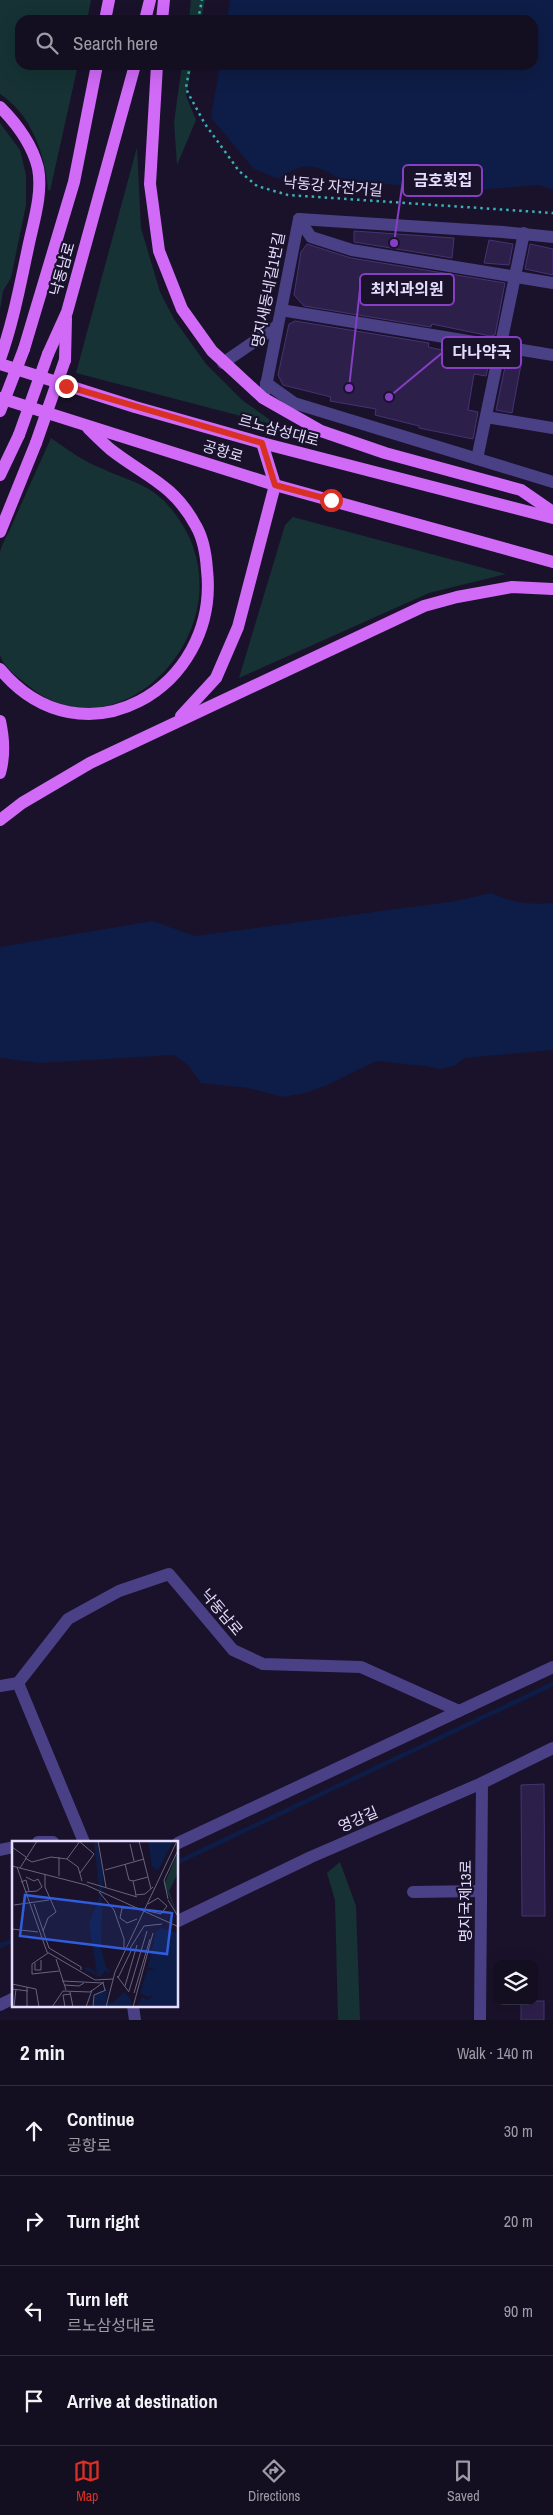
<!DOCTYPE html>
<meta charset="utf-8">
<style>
:root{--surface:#130e20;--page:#1c1729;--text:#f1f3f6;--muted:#9d9ca5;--line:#322e3e;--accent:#d93025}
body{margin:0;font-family:"Archivo Narrow","Noto Sans KR",sans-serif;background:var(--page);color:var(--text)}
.controls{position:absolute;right:15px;bottom:15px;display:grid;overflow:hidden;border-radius:10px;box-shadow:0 5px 20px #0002}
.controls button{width:45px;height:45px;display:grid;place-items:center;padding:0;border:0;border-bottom:1px solid var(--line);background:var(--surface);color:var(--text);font:25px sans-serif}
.stop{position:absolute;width:15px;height:15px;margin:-11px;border:4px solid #d93025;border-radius:50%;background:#fff}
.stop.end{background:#d93025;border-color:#fff;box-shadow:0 1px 5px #0008}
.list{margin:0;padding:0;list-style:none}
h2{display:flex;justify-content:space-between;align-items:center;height:65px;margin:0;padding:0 20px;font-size:21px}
h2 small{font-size:16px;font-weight:400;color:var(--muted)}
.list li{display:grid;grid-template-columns:32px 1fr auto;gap:15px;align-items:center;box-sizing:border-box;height:90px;padding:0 20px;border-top:1px solid var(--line)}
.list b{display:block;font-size:19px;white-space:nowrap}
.list p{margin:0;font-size:16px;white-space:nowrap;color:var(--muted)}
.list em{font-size:16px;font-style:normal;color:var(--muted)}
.icon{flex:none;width:28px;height:28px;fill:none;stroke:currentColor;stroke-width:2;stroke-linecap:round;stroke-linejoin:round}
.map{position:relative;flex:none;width:553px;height:2020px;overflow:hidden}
.search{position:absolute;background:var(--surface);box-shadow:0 5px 20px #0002;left:15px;right:15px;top:15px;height:55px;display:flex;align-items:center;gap:12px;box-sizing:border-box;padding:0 18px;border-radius:15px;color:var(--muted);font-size:19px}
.sheet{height:425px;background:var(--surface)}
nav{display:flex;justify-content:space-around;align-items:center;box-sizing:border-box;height:70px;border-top:1px solid var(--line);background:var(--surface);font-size:14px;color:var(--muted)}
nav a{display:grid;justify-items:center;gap:2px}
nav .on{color:var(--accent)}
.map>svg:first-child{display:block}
</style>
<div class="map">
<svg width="553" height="2020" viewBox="0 0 553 2020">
<rect width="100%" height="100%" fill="#19122a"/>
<g fill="#163234">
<path d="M 0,0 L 91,0 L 87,20 L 20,20 L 20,65 L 78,65 L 50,191 L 48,189 C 45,154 31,114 0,94 Z"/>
<polygon points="191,0 205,0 201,20 189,20"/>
<polygon points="182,65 192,65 186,96 196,120 177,165 174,122"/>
<polygon points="0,123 20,150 26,175 26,205 11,278 3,291 0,310"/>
<polygon points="137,147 141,228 160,292 174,319 206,364 242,400 279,426 76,373"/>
<path d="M 51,438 C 67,449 84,462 103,469 C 131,482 152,484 173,511 C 258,618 120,768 25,683 C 16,676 3,666 0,655 C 0,640 0,620 0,605 C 0,589 0,568 0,552 C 3,541 11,529 15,518 C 27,491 39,465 51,438 Z"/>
<polygon points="293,517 506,574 429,593 239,678 285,525"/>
<polygon points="340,1862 356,1906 360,2020 338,2020 335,1900 327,1873"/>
</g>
<g fill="#0e1d47">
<path d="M 230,0 L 553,0 L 553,190 L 540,185 L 472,190 L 342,181 C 319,164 303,160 279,179 L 254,169 L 211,118 L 220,65 L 533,65 L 533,20 L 227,20 Z"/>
<path d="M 491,893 C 513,903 530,905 553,903 L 553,1050 L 465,1058 L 454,1066 L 440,1069 L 425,1066 L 376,1061 L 325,1086 L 305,1093 L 283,1097 L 248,1088 L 201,1083 L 188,1065 L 174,1055 L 40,1063 L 0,1058 L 0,947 L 152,921 L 196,936 L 456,901 Z"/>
</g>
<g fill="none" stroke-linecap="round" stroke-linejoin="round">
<g stroke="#0e1d47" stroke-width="4.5">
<polyline points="178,1862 553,1684"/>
<polyline points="0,1946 14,1940"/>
</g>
</g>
<g fill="#2c1f4a" stroke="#463374">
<polygon points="354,231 454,238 452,258 354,242"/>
<polygon points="489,240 513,244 509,265 484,263"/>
<polygon points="307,244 351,258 505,283 495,335 490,336 432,324 431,327 304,306 294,295 301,252"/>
<polygon points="530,244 553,249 553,275 525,269"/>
<polygon points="295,321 429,343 428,347 474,357 476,351 491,354 486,376 474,374 468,410 478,412 473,439 419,428 419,426 375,415 376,409 330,401 331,397 283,385 278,375 289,324"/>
<polygon points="507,357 522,359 512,413 496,410"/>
<polygon points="544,1784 545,1916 522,1916 521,1785"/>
<rect x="521" y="2001" width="23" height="19"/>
</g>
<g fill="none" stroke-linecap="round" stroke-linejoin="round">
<g stroke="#38b2b6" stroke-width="2.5" stroke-dasharray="2.5 4" stroke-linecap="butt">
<polyline points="198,20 202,0"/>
<polyline points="190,65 186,88 188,93 205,124 239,171 257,186 288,195 553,213"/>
</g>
<g stroke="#4a4086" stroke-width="12">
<polyline points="299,219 311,237 352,250 553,283"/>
<polyline points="299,219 503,232 553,237"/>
<polyline points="281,310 553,355"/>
<polyline points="223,363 277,326"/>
<polyline points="266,383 294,403 553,482"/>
<polyline points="265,391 299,219"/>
<polyline points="486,417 553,428"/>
<polyline points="477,459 524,233"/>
<polyline points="18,1683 84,1842"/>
<polyline points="0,1686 18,1683 68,1619 119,1591 169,1574 233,1650 263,1664 361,1667 459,1711"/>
<polyline points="38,1842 53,1842"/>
<polyline points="178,1843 553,1667"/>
<polyline points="0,1850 14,1847"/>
<polyline points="413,1892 481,1891"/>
<polyline points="178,1921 311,1857 482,1783 553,1748"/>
<polyline points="0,2005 14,1998"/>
<polyline points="133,2006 135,2020"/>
<polyline points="480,2020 482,1783"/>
</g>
<g stroke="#d06af7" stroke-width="12">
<polyline points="105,20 109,0"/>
<polyline points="145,20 150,0"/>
<polyline points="162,20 164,0"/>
<polyline points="157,65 150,184 159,251 182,309 212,351 263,398 321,431 385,453 521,490 553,512"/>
<path d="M 0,107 C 17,124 32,144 38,168 C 43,194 33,223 28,248 C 20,285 13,323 0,359"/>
<polyline points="24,349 74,182 97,65"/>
<polyline points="48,354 67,312 135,65"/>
<polyline points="65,360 66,318"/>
<polyline points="0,364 135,407 262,443 553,518"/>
<polyline points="0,398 275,485 553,562"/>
<polyline points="0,475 19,435"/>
<polyline points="0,532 36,443"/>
<path d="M 0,669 C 82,768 220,689 207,570 C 206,555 203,538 196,526 C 173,483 144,476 110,449 C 102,442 95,435 88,428"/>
<polyline points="181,716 216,678 238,627 275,485 262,443"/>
<path d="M 0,721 C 4,739 5,755 0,773"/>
<polyline points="0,820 22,803 90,763 424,606 457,597 512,587 553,589"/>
</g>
<g stroke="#d06af7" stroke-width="12">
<polyline points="0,411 24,349"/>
<polyline points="19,435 48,354"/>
<polyline points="36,443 65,360"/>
</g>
</g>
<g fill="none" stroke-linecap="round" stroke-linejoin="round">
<polyline stroke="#d93025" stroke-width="6" points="66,386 262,443 275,485 331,500"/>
</g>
<g text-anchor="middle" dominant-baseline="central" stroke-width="4.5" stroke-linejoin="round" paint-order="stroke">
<g font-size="15" fill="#e4ddfd" stroke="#19122a">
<text transform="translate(333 186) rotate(5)">낙동강 자전거길</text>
<text transform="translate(62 269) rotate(-74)">낙동남로</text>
<text transform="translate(268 290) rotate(-79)">명지새동네길1번길</text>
<text transform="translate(279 430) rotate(15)">르노삼성대로</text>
<text transform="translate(223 451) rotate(17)">공항로</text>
<text transform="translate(222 1612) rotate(50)">낙동남로</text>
<text transform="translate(358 1819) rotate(-23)">영강길</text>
<text transform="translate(465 1901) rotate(-90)">명지국제13로</text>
</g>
</g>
<g transform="translate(12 1841)">
<rect width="166" height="166" fill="#19122a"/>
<path d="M 166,11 L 166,32 L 157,50 L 166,75 L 152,44 Z" fill="#163234"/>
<path d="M 82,0 L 85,0 L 91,33 L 89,107 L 94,126 L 100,132 L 93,130 L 88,136 L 72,128 L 76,126 L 85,132 L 77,83 L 88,55 ZM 136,0 L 161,0 L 146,30 L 140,25 ZM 149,87 L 166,92 L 166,166 L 125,166 L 130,156 L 136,159 L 142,153 L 136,156 L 128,152 L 135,129 L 145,129 L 136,126 L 144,91 ZM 89,149 L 96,151 L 94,161 L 100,162 L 113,151 L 120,161 L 118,166 L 82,166 L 82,154 Z" fill="#0e1d47"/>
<path fill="none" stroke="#6a637e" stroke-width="1" d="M 67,0 L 82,13 L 68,32M 86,0 L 94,46M 127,0 L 139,48M 118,3 L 122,20M 0,6 L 14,16M 47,16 L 47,35M 13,17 L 20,21 L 39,16 L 55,18 L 66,26 L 70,40M 55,18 L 68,0M 113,23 L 117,39 L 121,40M 0,25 L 74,44 L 167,86M 5,26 L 35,111 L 83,139 L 101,138M 8,27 L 25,0M 93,29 L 132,18M 14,36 L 22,40 L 26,38 L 30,46M 9,41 L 14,39 L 17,50M 75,41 L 125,56M 13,51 L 25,50 L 30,46M 87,51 L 102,69 L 112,98 L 112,109M 123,54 L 133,53 L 141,46M 124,54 L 121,40 L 136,36M 156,58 L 152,39 L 167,7M 156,59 L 167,77M 22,63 L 37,107 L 69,126 L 69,129M 2,64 L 37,59M 121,67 L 110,67 L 108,77 L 115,82 L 125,78M 136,70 L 149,73 L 155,65 L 146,57 L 136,63M 0,88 L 26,91M 31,90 L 36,77 L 44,71 L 33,46 L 33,33M 117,109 L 132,85 L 150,83M 36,112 L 20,123 L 20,133 L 47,130M 44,118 L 54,149M 23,122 L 23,129 L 29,129 L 29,119M 105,135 L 117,151M 106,137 L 120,108M 50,140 L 91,142 L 93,149M 0,143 L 24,148 L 27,166M 52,144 L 67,145 L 72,142M 113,145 L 125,104M 15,146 L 15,166M 0,148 L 16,150M 117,150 L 135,90M 58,151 L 61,166M 122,152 L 138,98M 2,166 L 4,148M 40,166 L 51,150 L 78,151 L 92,141M 53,166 L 51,154 L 59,153M 74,166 L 80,149M 81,166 L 82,154 L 94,149M 94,166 L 103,131 L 165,0M 121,166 L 141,92"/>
<path fill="#315cdc" fill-opacity="0.15" stroke="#315cdc" stroke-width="2.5" d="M 13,54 L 160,72 L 155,113 L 8,95 Z"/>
<rect width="166" height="166" fill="none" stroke="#e4ddfd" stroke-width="2.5"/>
</g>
<path fill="none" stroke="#863ec5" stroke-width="2" d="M394 243L403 180M349 388L360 289M389 397L442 353"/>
<g fill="#863ec5" stroke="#19122a" stroke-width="2">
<circle cx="394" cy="243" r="5"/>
<circle cx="349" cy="388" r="5"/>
<circle cx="389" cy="397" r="5"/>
</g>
<g fill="#19122a" stroke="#863ec5" stroke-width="2">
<rect x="403" y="165" width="79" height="31" rx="5"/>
<rect x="360" y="274" width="94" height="31" rx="5"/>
<rect x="442" y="337" width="79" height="31" rx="5"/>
</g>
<g font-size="16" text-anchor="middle" font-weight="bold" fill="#e4ddfd">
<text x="443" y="186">금호횟집</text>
<text x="407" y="295">최치과의원</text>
<text x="482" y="358">다나약국</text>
</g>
</svg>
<div class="controls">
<button><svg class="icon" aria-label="layers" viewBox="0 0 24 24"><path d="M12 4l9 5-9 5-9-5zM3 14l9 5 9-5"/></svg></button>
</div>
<div class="stop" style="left:331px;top:500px"></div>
<div class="stop end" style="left:66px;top:386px"></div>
<div class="search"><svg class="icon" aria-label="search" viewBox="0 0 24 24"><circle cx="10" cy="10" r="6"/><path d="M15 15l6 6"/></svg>Search here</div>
</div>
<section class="sheet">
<h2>2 min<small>Walk · 140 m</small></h2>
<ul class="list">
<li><svg class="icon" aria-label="ahead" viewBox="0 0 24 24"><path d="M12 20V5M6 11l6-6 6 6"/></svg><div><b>Continue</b><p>공항로</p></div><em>30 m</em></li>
<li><svg class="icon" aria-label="right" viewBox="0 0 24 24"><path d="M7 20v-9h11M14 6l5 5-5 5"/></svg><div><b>Turn right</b></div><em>20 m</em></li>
<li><svg class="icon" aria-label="left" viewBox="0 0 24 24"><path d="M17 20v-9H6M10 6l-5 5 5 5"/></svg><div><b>Turn left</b><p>르노삼성대로</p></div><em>90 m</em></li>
<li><svg class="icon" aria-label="arrive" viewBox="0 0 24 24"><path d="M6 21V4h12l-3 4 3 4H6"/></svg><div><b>Arrive at destination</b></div></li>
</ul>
</section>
<nav>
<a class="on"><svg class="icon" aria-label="map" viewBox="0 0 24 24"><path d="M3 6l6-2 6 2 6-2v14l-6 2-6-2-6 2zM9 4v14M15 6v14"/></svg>Map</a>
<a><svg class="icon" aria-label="directions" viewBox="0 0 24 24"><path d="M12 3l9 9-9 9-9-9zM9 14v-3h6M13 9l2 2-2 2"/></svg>Directions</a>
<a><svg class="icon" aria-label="saved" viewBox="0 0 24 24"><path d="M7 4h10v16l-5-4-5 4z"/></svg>Saved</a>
</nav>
